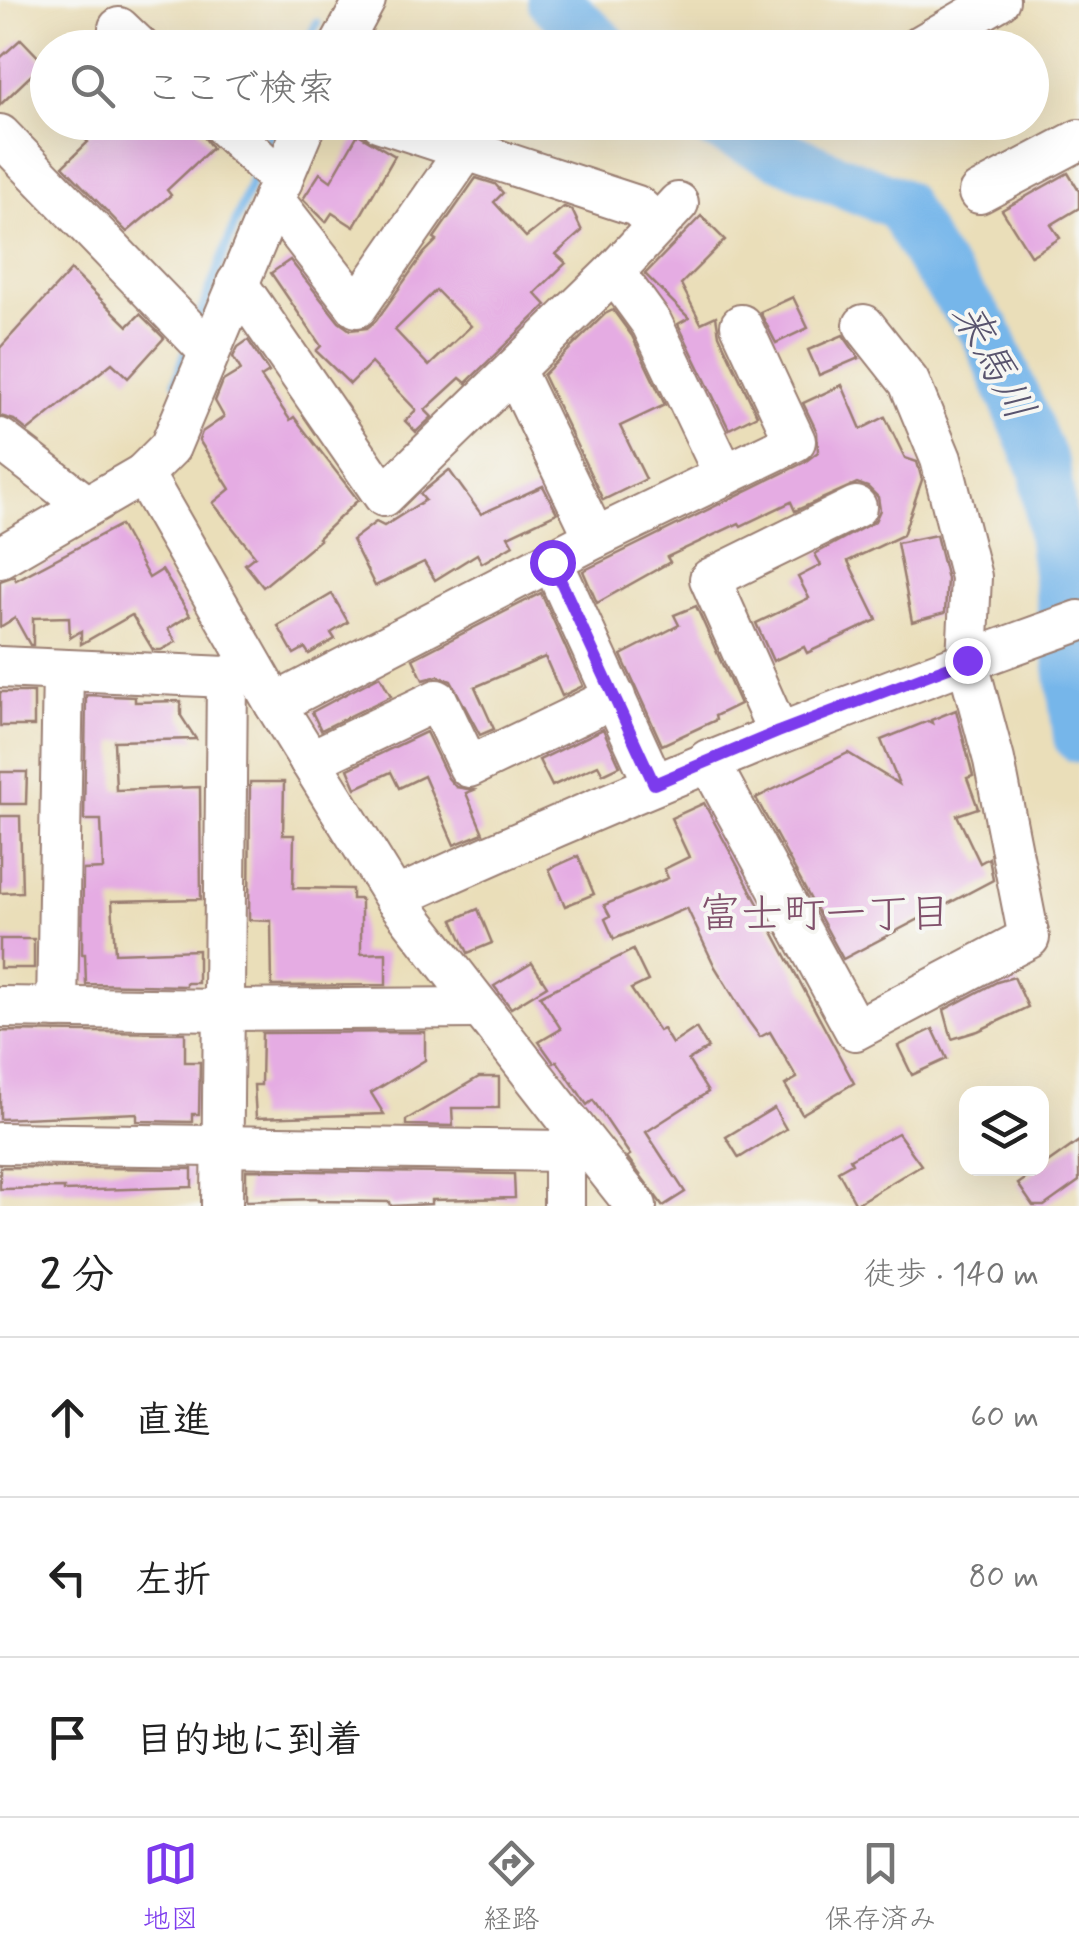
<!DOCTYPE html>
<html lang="ja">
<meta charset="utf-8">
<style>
:root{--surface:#fff;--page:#f6f6f6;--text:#222;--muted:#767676;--line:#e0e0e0;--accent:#7c3aed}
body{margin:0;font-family:Mynerve,"Klee One",sans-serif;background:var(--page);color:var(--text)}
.controls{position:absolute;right:30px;bottom:30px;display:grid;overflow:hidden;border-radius:20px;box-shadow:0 10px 40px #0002}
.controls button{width:90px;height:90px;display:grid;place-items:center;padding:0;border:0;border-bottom:2px solid var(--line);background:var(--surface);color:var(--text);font:50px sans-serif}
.stop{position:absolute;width:30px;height:30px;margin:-22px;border:8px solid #7c3aed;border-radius:50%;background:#fff}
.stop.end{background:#7c3aed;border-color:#fff;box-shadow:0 2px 10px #0008}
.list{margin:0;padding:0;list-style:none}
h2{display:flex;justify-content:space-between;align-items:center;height:130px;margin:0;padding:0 40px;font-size:42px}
h2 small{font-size:32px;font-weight:400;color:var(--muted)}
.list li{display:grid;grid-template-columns:65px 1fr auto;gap:30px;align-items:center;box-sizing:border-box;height:160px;padding:0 40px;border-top:2px solid var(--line)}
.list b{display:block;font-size:38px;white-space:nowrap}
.list em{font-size:32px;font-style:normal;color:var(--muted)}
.icon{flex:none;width:55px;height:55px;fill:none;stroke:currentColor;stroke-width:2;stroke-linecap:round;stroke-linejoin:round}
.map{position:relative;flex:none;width:1079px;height:1206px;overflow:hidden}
.search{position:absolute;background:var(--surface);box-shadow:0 10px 40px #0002;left:30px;right:30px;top:30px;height:110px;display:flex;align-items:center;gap:25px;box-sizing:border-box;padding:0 35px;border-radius:55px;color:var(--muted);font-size:38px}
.sheet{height:610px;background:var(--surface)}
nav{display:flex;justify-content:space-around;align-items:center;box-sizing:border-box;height:140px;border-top:2px solid var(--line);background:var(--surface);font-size:28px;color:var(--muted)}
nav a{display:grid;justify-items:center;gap:5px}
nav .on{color:var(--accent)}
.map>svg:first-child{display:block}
</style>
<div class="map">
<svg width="1079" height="1206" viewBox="0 0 1079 1206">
<rect width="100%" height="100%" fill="#f6f6f2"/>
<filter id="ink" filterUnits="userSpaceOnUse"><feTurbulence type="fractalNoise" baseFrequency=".01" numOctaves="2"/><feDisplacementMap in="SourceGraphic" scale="20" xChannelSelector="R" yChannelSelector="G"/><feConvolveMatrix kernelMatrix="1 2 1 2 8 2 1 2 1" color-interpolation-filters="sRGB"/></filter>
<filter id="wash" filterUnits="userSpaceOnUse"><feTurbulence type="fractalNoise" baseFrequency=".0048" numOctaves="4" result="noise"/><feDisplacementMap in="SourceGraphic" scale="40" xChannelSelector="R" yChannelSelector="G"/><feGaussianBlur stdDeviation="2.25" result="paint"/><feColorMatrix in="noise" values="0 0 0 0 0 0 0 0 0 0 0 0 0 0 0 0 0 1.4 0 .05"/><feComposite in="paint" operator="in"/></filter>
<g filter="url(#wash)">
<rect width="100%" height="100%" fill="#eadeb9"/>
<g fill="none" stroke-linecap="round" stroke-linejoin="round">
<g stroke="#76b6ea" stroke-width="9">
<polyline points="304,48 317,23"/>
<polyline points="266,147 275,122"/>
<polyline points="200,316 253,177"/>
<polyline points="176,382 185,354"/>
</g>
<g stroke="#76b6ea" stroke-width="52">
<polyline points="553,0 604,48"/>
<polyline points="710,122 829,176 899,204 931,259 986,331 1045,470 1079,737"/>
</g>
</g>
<g id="blocks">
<g fill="#e5ace3" fill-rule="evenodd">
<polygon points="21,39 44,63 0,105 0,58"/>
<polygon points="101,122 193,122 212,148 167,190 171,195 127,232 63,166 88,142 84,138"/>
<polygon points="358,134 395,156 354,227 332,213 326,222 303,199 320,173 331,181"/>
<polygon points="1068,173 1079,191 1079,208 1051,225 1060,238 1031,256 1002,210"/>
<path d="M 476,178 L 495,184 L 503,193 L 494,202 L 526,237 L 564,207 L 572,210 L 582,231 L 556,254 L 566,263 L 535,293 L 546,305 L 466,383 L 460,378 L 425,410 L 432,417 L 416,432 L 405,421 L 416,410 L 371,363 L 350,384 L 316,351 L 321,346 L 271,273 L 290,260 L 339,322 L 350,330 L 367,328 L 376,321 L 424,253 L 437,240 L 434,238 ZM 436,290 L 471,326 L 429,366 L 395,330 Z"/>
<polygon points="701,216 725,240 681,284 701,323 716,316 719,335 757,415 729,429 678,324 689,318 645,274"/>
<polygon points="71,270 128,326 140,314 164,338 128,378 112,363 28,431 14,420 0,416 0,348"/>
<polygon points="793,297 808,328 776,343 760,312"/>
<polygon points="613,310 632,336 665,405 620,426 646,479 603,500 543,375 605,314"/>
<polygon points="843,335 859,358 819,375 808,350"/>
<polygon points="248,340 269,372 261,377 290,420 294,417 358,500 318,538 320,540 263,587 245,564 255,556 213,503 230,489 199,440 202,432 224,417 215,401 223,381 241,370 233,357 238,347"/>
<polygon points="842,385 861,429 885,417 905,458 917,462 922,480 903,535 848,561 877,620 807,653 804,647 773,661 756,623 809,598 798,577 821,565 815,554 875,521 880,510 878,497 868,487 857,483 795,511 791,502 741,526 739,523 667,557 670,562 597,603 583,571 805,462 818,452 817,432 803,403"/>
<polygon points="449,470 481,514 543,486 557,513 508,536 513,545 482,563 477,554 435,580 424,562 375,586 352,540 376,522 384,526 425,500 420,494"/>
<polygon points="120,525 149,578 162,570 190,615 168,629 176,642 161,650 153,650 132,615 81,644 81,631 70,638 69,617 33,618 33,645 30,645 15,618 0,627 0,581 14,576 16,580"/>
<polygon points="936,535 947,579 945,613 912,622 897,543"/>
<polygon points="541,593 583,686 562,696 545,657 475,687 494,729 480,735 451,681 438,676 423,680 413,659"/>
<polygon points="332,594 348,622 331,633 335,639 309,654 305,648 294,654 278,626"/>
<polygon points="696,606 740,704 715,716 716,720 662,745 621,655 679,625 674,615"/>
<polygon points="380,676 391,696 321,730 312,712"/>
<rect x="0" y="692" width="34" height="34"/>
<polygon points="86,695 135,697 135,702 181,701 181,716 196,739 114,741 116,790 200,787 201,899 112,901 115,953 198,950 198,983 186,983 186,986 86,984 85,954 82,954 83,870 103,869 101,820 84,820"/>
<polygon points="956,710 973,776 967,778 978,808 957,815 980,863 989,858 993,880 843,959 756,798 848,753 899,784 881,740 928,721 932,723 931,720"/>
<polygon points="603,729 620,766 603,774 598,765 552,786 539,760"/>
<polygon points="426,732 448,778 456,787 474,790 466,793 483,833 454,845 424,776 399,788 391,772 356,788 348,769"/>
<polygon points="0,772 27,772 26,804 0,804"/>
<polygon points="250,782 284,782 283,835 294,835 293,888 352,889 352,899 361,899 361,954 386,953 386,985 272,986 271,921 249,920"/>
<polygon points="704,803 854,1083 802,1114 785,1085 797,1078 770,1032 760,1037 749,1022 715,967 687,908 614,939 605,919 610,916 604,905 668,878 664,869 689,857 671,818"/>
<polygon points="0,816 20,816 22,892 0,893"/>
<polygon points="578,856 594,894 565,906 549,869"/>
<polygon points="478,909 492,943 468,953 453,920"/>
<rect x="0" y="939" width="34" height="29"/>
<polygon points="633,950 648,981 631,989 659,1031 663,1029 672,1044 696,1028 708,1048 688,1060 708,1092 646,1132 685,1192 663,1206 627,1157 630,1155 593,1100 587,1105 557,1061 554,1063 539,1042 561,1029 540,996"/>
<polygon points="532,963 547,986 511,1008 494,986"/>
<polygon points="1014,977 1028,1007 978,1031 952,1039 944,1010 997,982"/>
<polygon points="933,1029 947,1059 912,1075 898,1046"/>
<polygon points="0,1031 185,1033 185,1062 200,1062 199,1114 192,1114 192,1122 137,1121 137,1113 0,1119"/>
<polygon points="425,1032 425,1060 371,1093 384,1114 256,1118 254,1085 261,1085 262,1033"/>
<polygon points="479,1077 499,1077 499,1108 452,1108 453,1126 406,1125 406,1120"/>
<polygon points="774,1108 786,1129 739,1158 726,1137"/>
<polygon points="898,1133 921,1165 856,1204 838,1171 852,1163 850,1159"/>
<polygon points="1079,1141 1079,1181 1044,1206 1033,1206 1018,1184"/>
<polygon points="0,1167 192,1169 192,1187 64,1191 64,1188 0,1189"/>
<polygon points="246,1170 514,1174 515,1198 431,1200 431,1204 391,1206 390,1202 318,1201 318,1199 246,1201"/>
</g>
</g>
</g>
<g filter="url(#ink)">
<use href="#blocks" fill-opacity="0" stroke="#9a7e72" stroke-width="2.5"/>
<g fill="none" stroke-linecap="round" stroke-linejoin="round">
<defs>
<g id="minor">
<polyline points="119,28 140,48"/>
<polyline points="339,48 365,0"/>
<polyline points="917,48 999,0"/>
<polyline points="220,122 282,181"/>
<polyline points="381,122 637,206 658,225"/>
<polyline points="0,135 209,351"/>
<polyline points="979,193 1079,140"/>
<polyline points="273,199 357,307 466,150"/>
<polyline points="614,272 652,324 724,474"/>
<polyline points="237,283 384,496 614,272 678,203"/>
<polyline points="514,370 595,538"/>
<polyline points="0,439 87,506"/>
<polyline points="143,474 170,447 306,122"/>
<path d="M 0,557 L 143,474 L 275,704 L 395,898 C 619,796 847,703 1079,621"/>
<polyline points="552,561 654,784"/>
<polyline points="0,667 227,677 250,666"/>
<polyline points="275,704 595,538 795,441 741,325"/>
<polyline points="778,732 710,579 856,507"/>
<polyline points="708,760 855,1030 1029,938 994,760 967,660 971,577 941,459 909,382 864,325"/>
<polyline points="310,761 437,700 469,767 615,697"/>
<polyline points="395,898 575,1129 564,1151 564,1206"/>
<polyline points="0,1007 224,1010 479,1008"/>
<polyline points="57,1008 63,671"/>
<polyline points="575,1129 636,1206"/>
<polyline points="0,1143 564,1151"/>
<polyline points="222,1206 227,677"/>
</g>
</defs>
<use href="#minor" stroke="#9a7e72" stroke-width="44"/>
<use href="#minor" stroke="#fff" stroke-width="40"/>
</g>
</g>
<g fill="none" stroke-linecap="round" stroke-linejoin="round" filter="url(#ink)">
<polyline stroke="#7c3aed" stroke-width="12" points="552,562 654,784 778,732 967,660"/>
</g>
<g text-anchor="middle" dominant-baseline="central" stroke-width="8" stroke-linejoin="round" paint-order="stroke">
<g font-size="42" font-style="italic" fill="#59546e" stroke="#f6f6f2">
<text transform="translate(992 362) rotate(62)">来馬川</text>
</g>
<g font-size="42" fill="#80506b" stroke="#f6f6f2">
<text x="825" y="915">富士町一丁目</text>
</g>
</g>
</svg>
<div class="controls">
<button><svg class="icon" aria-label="layers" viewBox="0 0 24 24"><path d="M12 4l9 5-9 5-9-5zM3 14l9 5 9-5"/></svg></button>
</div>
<div class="stop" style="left:552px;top:562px"></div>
<div class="stop end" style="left:967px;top:660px"></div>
<div class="search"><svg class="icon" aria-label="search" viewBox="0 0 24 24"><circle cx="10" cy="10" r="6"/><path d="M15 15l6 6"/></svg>ここで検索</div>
</div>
<section class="sheet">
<h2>2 分<small>徒歩 · 140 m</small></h2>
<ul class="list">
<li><svg class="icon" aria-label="ahead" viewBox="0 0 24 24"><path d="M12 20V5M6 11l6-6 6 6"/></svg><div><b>直進</b></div><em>60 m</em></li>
<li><svg class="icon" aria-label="left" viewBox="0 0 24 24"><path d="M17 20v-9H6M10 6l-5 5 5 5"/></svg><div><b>左折</b></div><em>80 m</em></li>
<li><svg class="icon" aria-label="arrive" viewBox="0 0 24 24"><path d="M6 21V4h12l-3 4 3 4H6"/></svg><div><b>目的地に到着</b></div></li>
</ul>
</section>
<nav>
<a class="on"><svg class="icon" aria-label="map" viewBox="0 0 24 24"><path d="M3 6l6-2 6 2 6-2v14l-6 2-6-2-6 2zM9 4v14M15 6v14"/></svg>地図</a>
<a><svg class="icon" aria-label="directions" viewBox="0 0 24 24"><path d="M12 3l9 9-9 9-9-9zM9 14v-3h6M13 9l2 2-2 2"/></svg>経路</a>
<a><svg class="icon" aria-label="saved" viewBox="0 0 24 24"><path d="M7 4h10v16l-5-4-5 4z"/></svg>保存済み</a>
</nav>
